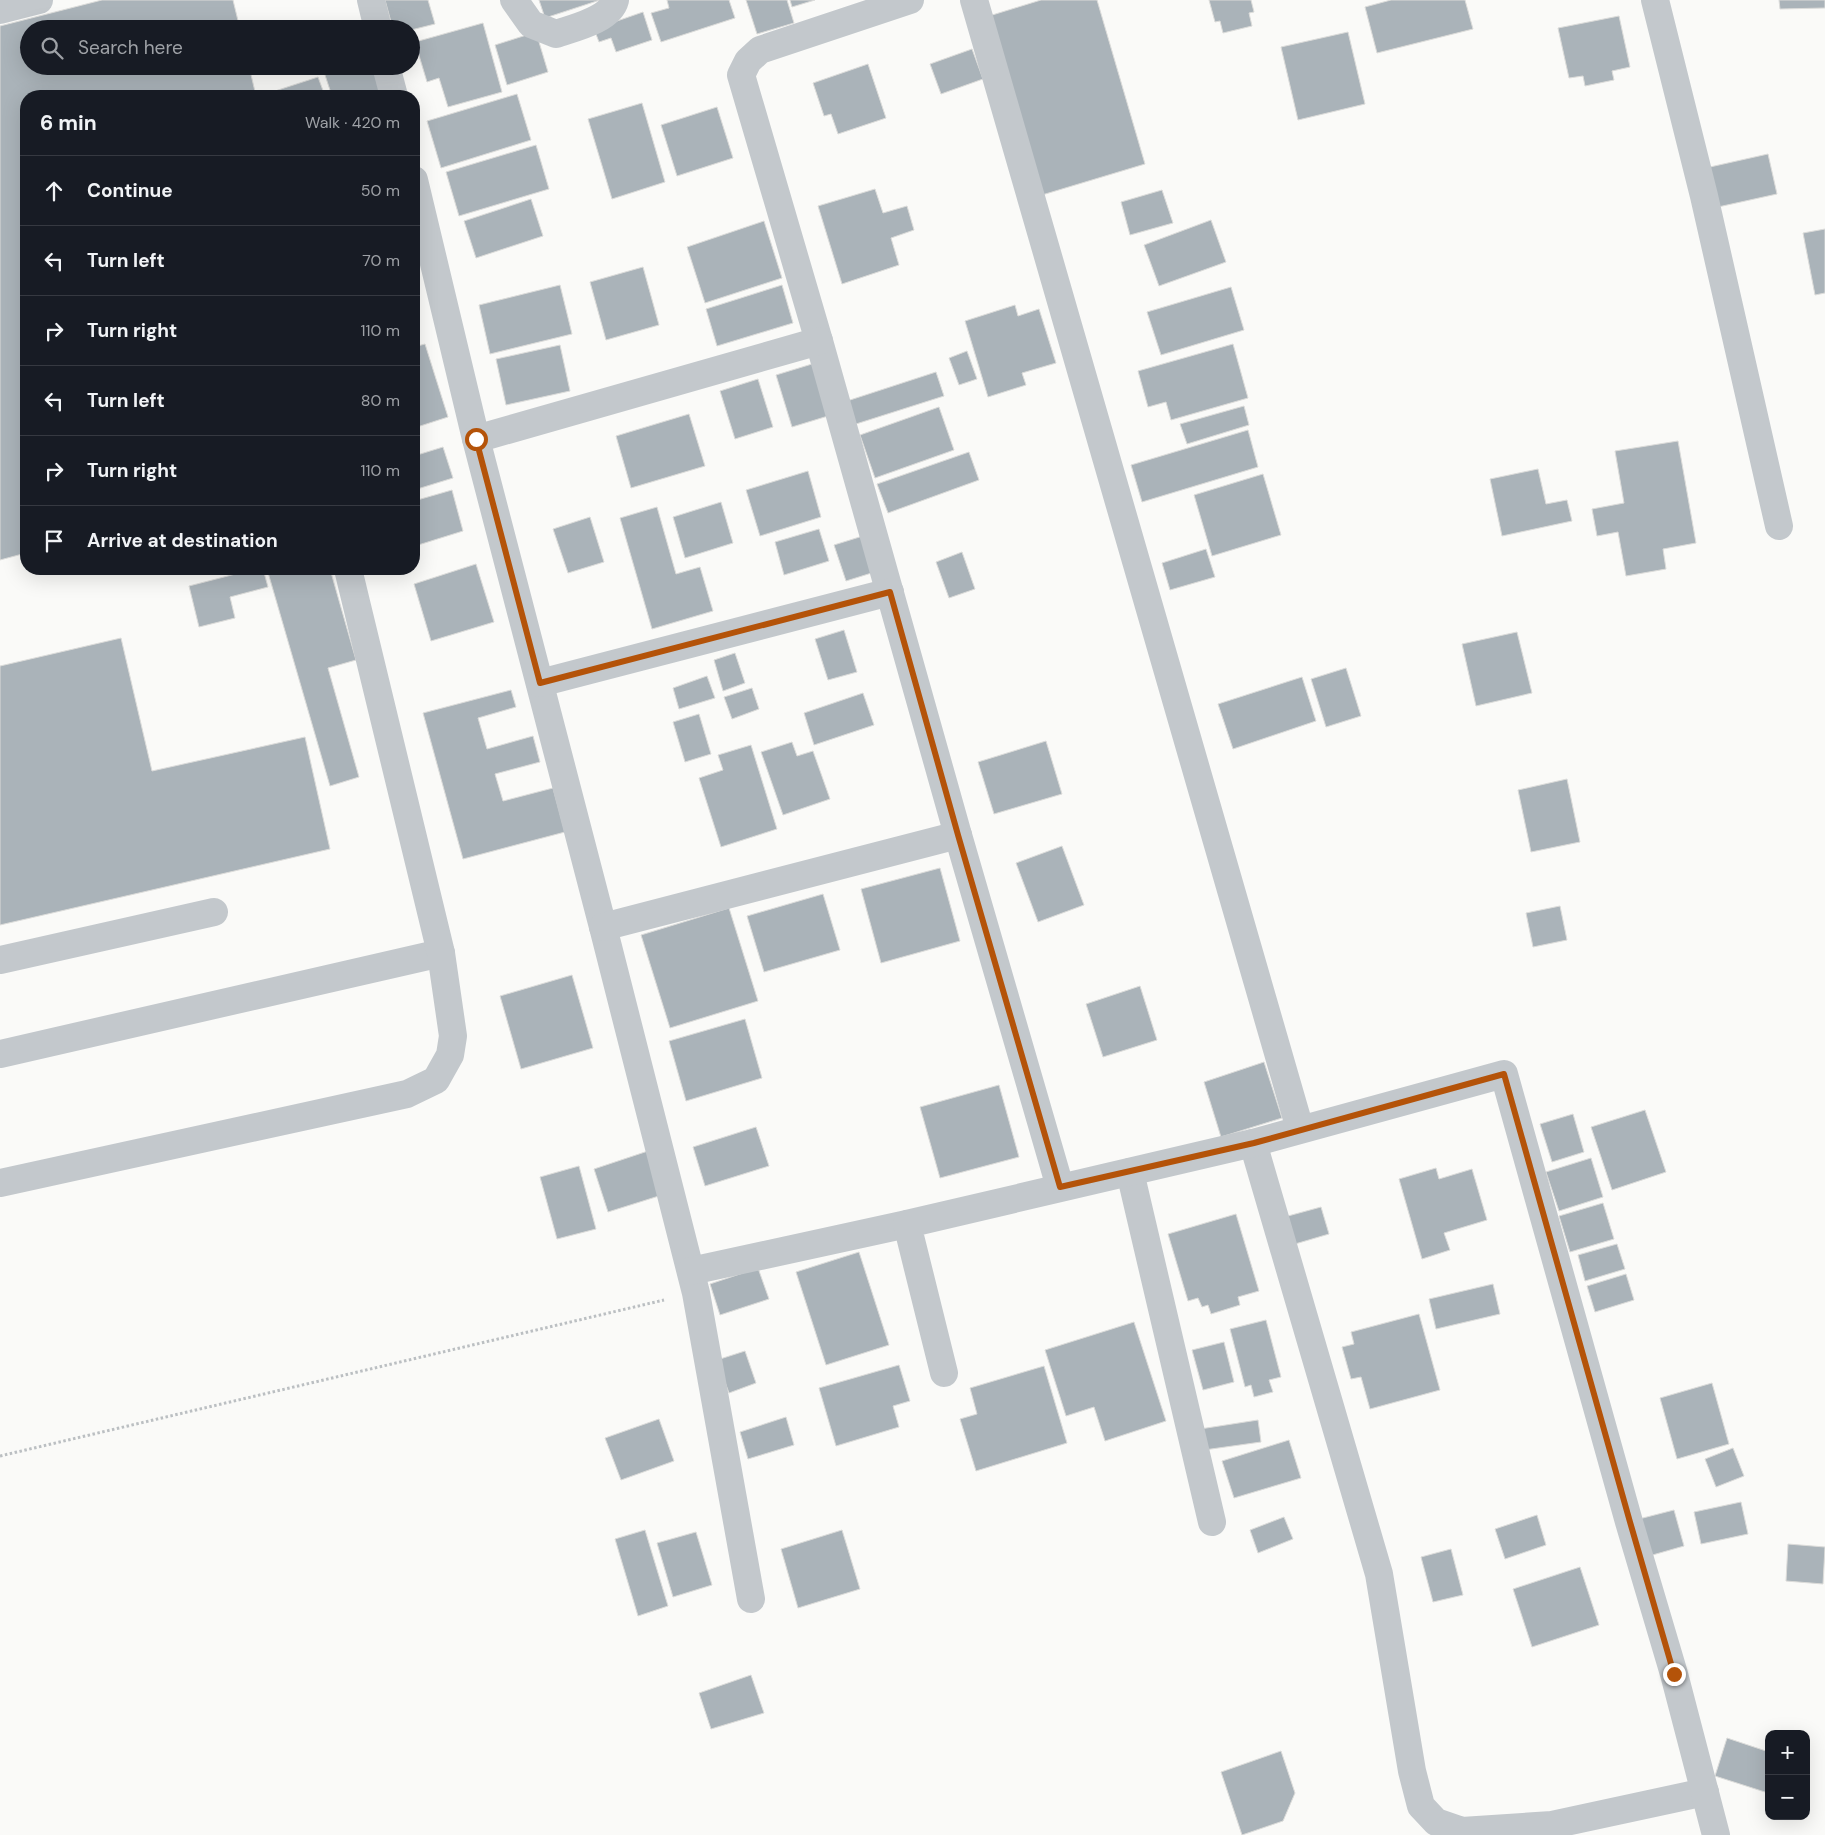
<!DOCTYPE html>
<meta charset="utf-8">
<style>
:root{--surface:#171b24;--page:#242831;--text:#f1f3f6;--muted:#9ea1a6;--line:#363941}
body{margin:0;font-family:"DM Sans",sans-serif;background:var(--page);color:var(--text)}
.controls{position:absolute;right:15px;bottom:15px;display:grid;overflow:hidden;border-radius:10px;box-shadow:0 5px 20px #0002}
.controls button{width:45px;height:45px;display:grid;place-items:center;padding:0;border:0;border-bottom:1px solid var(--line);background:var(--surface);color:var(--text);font:25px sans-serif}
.stop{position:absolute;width:15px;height:15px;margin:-11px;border:4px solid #b45309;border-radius:50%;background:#fff}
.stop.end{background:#b45309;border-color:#fff;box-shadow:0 1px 5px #0008}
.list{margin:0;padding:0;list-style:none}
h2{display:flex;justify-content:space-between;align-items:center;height:65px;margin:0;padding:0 20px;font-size:21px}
h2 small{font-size:16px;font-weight:400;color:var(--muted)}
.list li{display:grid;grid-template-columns:32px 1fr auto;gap:15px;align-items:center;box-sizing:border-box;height:70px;padding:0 20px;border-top:1px solid var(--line)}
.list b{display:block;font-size:19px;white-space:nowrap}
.list em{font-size:16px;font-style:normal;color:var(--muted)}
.icon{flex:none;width:28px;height:28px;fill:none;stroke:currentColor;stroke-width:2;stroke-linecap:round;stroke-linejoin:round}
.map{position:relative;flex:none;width:1825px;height:1835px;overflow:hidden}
.search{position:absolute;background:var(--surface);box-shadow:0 5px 20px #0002;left:20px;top:20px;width:400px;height:55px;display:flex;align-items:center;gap:12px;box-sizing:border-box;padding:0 18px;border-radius:28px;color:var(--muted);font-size:19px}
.panel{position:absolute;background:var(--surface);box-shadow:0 5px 20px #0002;left:20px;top:90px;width:400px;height:485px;border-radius:20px}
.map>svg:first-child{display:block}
</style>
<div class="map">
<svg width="1825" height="1835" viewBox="0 0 1825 1835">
<rect width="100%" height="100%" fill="#fafaf8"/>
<g fill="#aab3b9" stroke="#dcdcda">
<polygon points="102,0 233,0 240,29 29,29 29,66 249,66 256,96 26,96 26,553 0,560 0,26"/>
<polygon points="385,0 428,0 435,24 411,30 411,29 393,29"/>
<polygon points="539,0 600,0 545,18"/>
<polygon points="667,0 729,0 735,18 661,42 651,13 669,8"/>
<polygon points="746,0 787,0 794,23 757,34"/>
<polygon points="790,0 815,0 792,7"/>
<polygon points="1041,0 1097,0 1145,164 1042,195 989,16"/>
<polygon points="1209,0 1251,0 1254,12 1249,13 1252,26 1223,33 1220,21 1215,22"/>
<polygon points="1391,0 1465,0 1473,29 1377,53 1365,7"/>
<polygon points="1779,0 1825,0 1825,8 1780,9"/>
<polygon points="643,12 652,40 616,52 611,38 599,42 594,29"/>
<polygon points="1619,16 1630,67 1612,71 1614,80 1585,86 1583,76 1569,78 1558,28"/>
<polygon points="483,23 502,92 448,107 439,78 427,82 415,42"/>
<polygon points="536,32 548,72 507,85 495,45"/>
<polygon points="1348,32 1365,104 1298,120 1281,47"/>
<polygon points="972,49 983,79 941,94 930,64"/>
<polygon points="868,64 886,118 838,134 831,114 824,116 813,83"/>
<polygon points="357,66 376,66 384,96 332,96 325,75"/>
<polygon points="318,77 325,96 274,96 272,92"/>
<polygon points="517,94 531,140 441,168 427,121"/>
<polygon points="642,103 665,182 612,199 588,119"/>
<polygon points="717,107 733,158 677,176 661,125"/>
<polygon points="536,145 549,189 459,216 446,172"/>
<polygon points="1768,154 1777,194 1718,207 1710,167"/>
<polygon points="875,189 883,213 907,206 914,230 891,238 899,265 842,284 818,206"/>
<polygon points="1162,190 1173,223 1130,235 1121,202"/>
<polygon points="531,199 543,236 476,258 464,221"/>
<polygon points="1211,220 1226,262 1159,286 1144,245"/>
<polygon points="764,221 782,278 705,303 687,247"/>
<polygon points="1825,229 1825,293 1815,295 1803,233"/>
<polygon points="643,267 659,325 606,340 590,282"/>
<polygon points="560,285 572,334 490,354 479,305"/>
<polygon points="782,285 793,323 717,346 706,309"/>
<polygon points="1231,287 1244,330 1161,355 1147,312"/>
<polygon points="1015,305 1018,316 1039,309 1056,363 1022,373 1026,385 988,397 965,321"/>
<polygon points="425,344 448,417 414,428 414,347"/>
<polygon points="1233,344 1248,398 1171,420 1166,402 1148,407 1138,371"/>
<polygon points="560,345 570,391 506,405 496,359"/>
<polygon points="967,351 977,379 959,385 949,358"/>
<polygon points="812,364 828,416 792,427 776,375"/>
<polygon points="936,372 944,396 856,424 847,401"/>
<polygon points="758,379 773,427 735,439 720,391"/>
<polygon points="1244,406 1249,425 1187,444 1180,424"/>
<polygon points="939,407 954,450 875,478 860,435"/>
<polygon points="689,414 705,466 631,488 616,436"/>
<polygon points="1248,430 1258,467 1142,502 1131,465"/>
<polygon points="1678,441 1696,543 1663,549 1666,569 1626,576 1618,532 1597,536 1592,509 1624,503 1615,451"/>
<polygon points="443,447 453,478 414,490 414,456"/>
<polygon points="969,452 979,480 888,513 877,484"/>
<polygon points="1538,469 1546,504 1567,500 1572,521 1502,536 1490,479"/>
<polygon points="808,471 821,517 760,536 746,490"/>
<polygon points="1263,474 1281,535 1212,556 1194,495"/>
<polygon points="452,490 463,531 415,546 414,501"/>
<polygon points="721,502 733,543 685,558 673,517"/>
<polygon points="657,507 676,574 700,567 713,611 652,629 620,518"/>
<polygon points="590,517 604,562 568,573 553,529"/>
<polygon points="819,529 829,561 784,575 775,542"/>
<polygon points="866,535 878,571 846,581 834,545"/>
<polygon points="1206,549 1215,577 1170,590 1162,563"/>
<polygon points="962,552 975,589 949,598 936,562"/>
<polygon points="476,564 494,622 431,641 414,584"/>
<polygon points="255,569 263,569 268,587 230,597 235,618 199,627 189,586"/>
<polygon points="267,569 330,569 356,660 328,668 359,777 330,786"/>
<polygon points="844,630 857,672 828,680 815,639"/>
<polygon points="1517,632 1532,693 1476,706 1462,644"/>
<polygon points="121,638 152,771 305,737 330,849 0,925 0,666"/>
<polygon points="735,653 745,683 723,691 714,660"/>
<polygon points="1346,668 1361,716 1326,727 1311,679"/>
<polygon points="707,676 715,698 679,709 673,688"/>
<polygon points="1302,677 1316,721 1233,749 1218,704"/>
<polygon points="752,688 759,709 732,719 724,697"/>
<polygon points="511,690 516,707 478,718 487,749 533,736 540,762 495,774 503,801 553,788 565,832 463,859 423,713"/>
<polygon points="863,693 874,725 814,745 804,713"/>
<polygon points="699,714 711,754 685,762 673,722"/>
<polygon points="1046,741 1062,794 994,814 978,762"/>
<polygon points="792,742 797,756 813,751 830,799 783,815 761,752"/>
<polygon points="751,745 777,829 721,847 699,778 723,770 718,755"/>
<polygon points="1567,779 1580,842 1531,852 1518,790"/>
<polygon points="1062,846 1084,905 1038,922 1016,863"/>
<polygon points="940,868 960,941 881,963 861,889"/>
<polygon points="823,894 840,950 764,972 747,916"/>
<polygon points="1560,906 1567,940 1533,947 1526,913"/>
<polygon points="729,908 758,1001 670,1028 641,935"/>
<polygon points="572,975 593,1048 521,1069 500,996"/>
<polygon points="1140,986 1157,1040 1103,1057 1086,1004"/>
<polygon points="745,1019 762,1078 686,1101 669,1041"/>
<polygon points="1264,1062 1282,1118 1221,1137 1204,1082"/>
<polygon points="999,1085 1019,1157 940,1178 920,1107"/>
<polygon points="1645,1110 1666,1172 1612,1190 1591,1127"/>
<polygon points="1573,1114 1584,1152 1552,1162 1540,1124"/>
<polygon points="756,1127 769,1166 705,1186 693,1147"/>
<polygon points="648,1151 662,1195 608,1212 594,1169"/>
<polygon points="1591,1158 1603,1197 1559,1211 1546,1172"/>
<polygon points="579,1166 596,1229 557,1239 540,1177"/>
<polygon points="1436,1168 1439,1179 1472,1169 1487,1220 1444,1233 1450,1250 1422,1259 1399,1179"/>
<polygon points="1603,1203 1614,1239 1570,1252 1559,1216"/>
<polygon points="1321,1207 1329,1234 1295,1244 1288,1216"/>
<polygon points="1236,1214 1259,1291 1238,1297 1240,1305 1211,1314 1208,1305 1202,1307 1198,1298 1188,1301 1168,1234"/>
<polygon points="1617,1244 1625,1269 1585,1281 1578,1255"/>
<polygon points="859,1252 889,1345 826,1365 796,1272"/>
<polygon points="758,1268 769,1299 720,1315 710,1284"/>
<polygon points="1626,1274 1634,1300 1595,1312 1587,1286"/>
<polygon points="1493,1284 1500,1314 1436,1329 1429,1299"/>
<polygon points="1419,1314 1440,1390 1370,1409 1361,1377 1351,1379 1342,1347 1354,1344 1351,1332"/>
<polygon points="1266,1320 1281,1377 1269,1380 1273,1392 1254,1397 1251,1385 1245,1387 1230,1329"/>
<polygon points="1134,1322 1166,1421 1105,1441 1094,1407 1066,1416 1045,1350"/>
<polygon points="1224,1342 1234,1382 1203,1390 1192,1350"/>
<polygon points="745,1351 756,1383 729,1393 717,1360"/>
<polygon points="899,1365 910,1401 893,1406 899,1427 836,1446 819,1388"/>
<polygon points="1044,1366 1067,1443 976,1471 960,1419 977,1414 970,1388"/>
<polygon points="1712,1383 1729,1444 1677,1459 1660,1398"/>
<polygon points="786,1417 794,1445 748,1459 740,1432"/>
<polygon points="659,1419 674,1461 621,1480 605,1438"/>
<polygon points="1258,1420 1261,1442 1204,1450 1200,1429"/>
<polygon points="1289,1440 1301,1478 1234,1498 1222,1461"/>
<polygon points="1733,1448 1744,1476 1716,1487 1705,1459"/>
<polygon points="1741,1502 1748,1534 1701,1544 1694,1512"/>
<polygon points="1674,1510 1684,1546 1649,1556 1639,1519"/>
<polygon points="1537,1515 1546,1545 1505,1559 1495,1529"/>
<polygon points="1284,1517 1293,1539 1258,1553 1250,1530"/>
<polygon points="645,1530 668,1606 638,1616 615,1539"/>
<polygon points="842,1530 860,1589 798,1608 781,1549"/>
<polygon points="696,1532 712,1585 673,1597 657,1543"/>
<polygon points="1788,1544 1825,1547 1823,1584 1786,1581"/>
<polygon points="1451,1549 1463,1595 1433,1602 1421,1557"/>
<polygon points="1580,1567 1599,1625 1532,1647 1513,1589"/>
<polygon points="751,1675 764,1713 711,1729 699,1693"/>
<polygon points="1727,1738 1769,1752 1768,1793 1715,1776"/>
<polygon points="1281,1751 1295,1793 1283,1821 1242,1835 1221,1772"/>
</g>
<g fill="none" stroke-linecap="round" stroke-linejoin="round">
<polyline stroke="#bbbfc2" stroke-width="3" stroke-dasharray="2.5 2.5" stroke-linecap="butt" points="0,1456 664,1300"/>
<g stroke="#c3c8cc" stroke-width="28">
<polyline points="371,0 378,29"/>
<path d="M 514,0 L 531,24 L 556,34 C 573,28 610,20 615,0"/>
<polyline points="910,0 760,50 748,61 741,75 819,341 958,835 1060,1187"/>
<polyline points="974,0 1300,1129"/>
<polyline points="1655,0 1704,196 1779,526"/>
<polyline points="0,10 39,0"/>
<polyline points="386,66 394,96"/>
<polyline points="414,180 476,439 603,927 696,1293 751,1599"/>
<polyline points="476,439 819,341"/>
<polyline points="540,683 890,592"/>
<polyline points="603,927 958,835"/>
<polyline points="0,960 214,912"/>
<polyline points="0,1054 441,953"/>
<polyline points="1253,1143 1379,1574 1412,1771 1421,1806 1436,1822 1462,1831 1552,1825 1705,1792"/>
<polyline points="1130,1172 1212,1522"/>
<polyline points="0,1183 407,1094 436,1080 450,1055 453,1036 441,953 348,569"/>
<polyline points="691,1271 907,1224"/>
<polyline points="944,1373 907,1224 1253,1143 1504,1074 1629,1522 1674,1674 1716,1835"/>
</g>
</g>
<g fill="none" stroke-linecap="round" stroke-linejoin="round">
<polyline stroke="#b45309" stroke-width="6" points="476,439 540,683 890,592 958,835 1060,1187 1254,1143 1504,1074 1630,1522 1674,1674"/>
</g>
</svg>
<div class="controls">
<button>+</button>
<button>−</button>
</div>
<div class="stop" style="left:476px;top:439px"></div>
<div class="stop end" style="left:1674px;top:1674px"></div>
<div class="search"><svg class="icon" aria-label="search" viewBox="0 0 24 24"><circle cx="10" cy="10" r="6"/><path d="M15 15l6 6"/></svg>Search here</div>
<section class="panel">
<h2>6 min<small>Walk · 420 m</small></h2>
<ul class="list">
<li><svg class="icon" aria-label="ahead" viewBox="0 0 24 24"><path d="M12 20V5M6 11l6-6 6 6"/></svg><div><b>Continue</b></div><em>50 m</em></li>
<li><svg class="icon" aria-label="left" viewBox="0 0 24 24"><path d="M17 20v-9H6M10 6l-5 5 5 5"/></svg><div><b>Turn left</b></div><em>70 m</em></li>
<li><svg class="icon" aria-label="right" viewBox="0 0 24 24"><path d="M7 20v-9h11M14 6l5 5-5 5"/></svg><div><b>Turn right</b></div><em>110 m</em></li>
<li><svg class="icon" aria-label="left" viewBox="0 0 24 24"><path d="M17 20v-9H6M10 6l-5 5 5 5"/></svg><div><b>Turn left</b></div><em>80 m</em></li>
<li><svg class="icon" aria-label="right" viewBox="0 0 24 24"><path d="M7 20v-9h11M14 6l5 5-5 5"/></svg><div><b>Turn right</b></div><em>110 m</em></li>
<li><svg class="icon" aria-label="arrive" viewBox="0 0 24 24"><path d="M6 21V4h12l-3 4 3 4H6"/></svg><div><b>Arrive at destination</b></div></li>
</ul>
</section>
</div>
